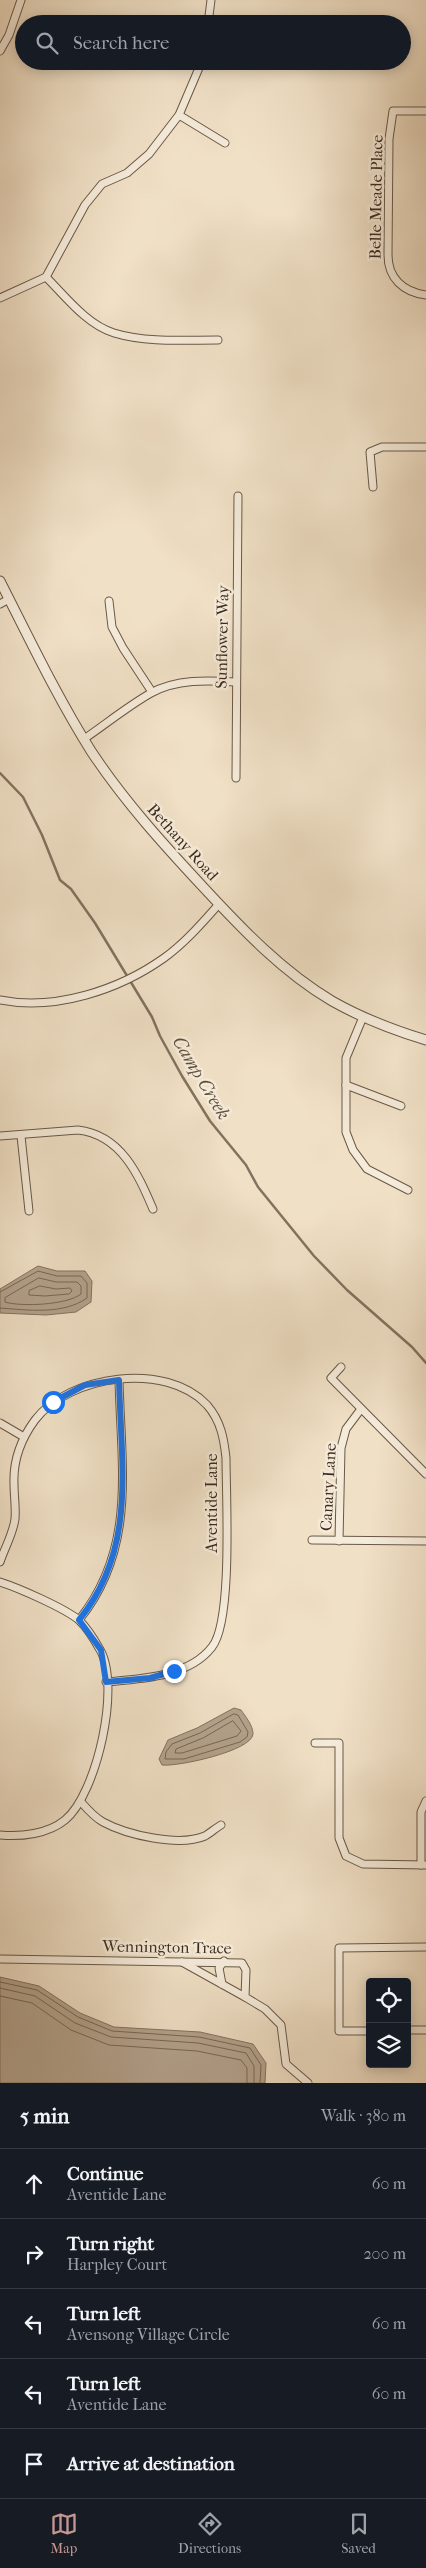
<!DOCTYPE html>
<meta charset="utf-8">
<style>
:root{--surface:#171b24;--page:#20242c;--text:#f1f3f6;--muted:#9ea1a6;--line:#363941;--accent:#c59692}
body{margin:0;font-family:"IM FELL French Canon",serif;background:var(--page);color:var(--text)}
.controls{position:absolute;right:15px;bottom:15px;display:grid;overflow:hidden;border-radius:5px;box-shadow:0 2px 12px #0003}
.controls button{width:45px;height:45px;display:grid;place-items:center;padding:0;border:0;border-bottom:1px solid var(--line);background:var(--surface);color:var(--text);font:25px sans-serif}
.stop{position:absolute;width:15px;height:15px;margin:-11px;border:4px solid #1a73e8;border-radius:50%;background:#fff}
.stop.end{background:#1a73e8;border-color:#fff;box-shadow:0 1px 5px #0008}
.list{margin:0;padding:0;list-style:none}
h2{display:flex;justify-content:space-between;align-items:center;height:65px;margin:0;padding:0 20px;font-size:21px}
h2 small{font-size:16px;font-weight:400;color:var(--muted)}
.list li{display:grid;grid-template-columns:32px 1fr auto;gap:15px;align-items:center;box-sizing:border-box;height:70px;padding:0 20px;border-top:1px solid var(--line)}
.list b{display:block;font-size:19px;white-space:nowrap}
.list p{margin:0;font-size:16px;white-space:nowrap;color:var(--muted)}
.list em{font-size:16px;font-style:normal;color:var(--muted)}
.icon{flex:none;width:28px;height:28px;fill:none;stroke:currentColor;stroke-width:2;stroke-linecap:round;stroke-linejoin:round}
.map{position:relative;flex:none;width:426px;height:2083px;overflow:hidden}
.search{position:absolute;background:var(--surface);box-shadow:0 2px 12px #0003;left:15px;right:15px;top:15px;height:55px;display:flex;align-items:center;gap:12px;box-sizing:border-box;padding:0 18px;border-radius:28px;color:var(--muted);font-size:19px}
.sheet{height:415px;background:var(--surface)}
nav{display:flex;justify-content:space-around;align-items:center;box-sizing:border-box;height:70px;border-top:1px solid var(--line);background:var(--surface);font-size:14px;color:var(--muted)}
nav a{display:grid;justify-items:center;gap:2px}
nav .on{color:var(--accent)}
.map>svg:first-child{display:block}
</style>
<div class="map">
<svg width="426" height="2083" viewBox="0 0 426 2083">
<rect width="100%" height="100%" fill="#f0e0c6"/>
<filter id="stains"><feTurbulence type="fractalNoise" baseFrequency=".004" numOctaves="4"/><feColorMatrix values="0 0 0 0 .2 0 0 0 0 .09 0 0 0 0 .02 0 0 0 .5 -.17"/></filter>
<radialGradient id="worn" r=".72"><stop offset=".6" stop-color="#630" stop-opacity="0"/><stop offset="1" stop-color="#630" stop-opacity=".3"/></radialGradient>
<g fill="#b3a28c" stroke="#83725f">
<polygon points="38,1266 57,1271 85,1271 92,1281 91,1302 76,1312 46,1315 0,1313 0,1289"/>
<path d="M 234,1708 L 241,1710 C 245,1716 253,1725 253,1734 C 252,1751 177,1767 162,1765 L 159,1759 L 168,1740 L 197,1728 Z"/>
<polygon points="0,1977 39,1986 80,2013 114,2027 200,2032 253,2044 266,2063 265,2083 0,2083"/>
</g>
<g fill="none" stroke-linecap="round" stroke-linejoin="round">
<g stroke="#786654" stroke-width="1">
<path d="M 39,1278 L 56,1282 L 77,1282 L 81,1286 L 81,1294 C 67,1305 21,1307 5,1302 L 5,1298 Z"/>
<polygon points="40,1286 56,1289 70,1288 72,1291 69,1294 45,1296 29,1295 29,1291"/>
<path d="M 0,1292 L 38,1271 L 57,1276 L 81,1276 L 87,1283 L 87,1298 C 63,1315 28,1310 0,1308"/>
<polygon points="234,1714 238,1715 248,1732 247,1737 240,1742 184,1759 165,1759 166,1752 172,1744 200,1733"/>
<polygon points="233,1721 241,1731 237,1736 182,1753 175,1753 176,1749 203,1738"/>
<polyline points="0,1982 37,1990 78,2017 112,2031 199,2037 250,2048 261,2065 260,2083"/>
<polyline points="0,1988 35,1996 75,2023 111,2037 198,2043 246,2053 254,2066 254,2083"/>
<polyline points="0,1996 32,2003 71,2030 109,2045 197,2051 241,2060 247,2068 247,2083"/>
</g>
<polyline stroke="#83725f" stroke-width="2.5" points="0,773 23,797 42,835 60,880 71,889 95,923 152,1017 160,1036 182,1076 210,1121 246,1165 258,1187 314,1256 347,1290 412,1347 426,1363"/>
<defs>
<g id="minor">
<polyline points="208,24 211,0"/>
<polyline points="0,51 9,35 21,0"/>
<path d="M 426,111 L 393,111 L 389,139 L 388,255 C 388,278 403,292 426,295"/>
<polyline points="179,115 225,143"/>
<path d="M 46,277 C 65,296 87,325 114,333 C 147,343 184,340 218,340"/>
<polyline points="0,298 46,277 85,205 102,184 127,173 149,154 179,115 202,61"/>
<polyline points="373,487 370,452 382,447 426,447"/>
<polyline points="109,601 112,627 123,648 152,692"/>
<polyline points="0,604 9,599"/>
<path d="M 84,739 C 106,724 128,706 151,693 C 176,679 208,680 235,682"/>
<polyline points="236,778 238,496"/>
<path d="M 0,1000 C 55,1011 119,990 164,958 C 185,943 202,923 219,904"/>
<polyline points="363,1017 346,1058 346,1132 353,1150 367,1169 408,1190"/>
<polyline points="346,1085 401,1106"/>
<path d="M 0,1136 L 78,1130 C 121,1135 138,1174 153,1209"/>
<polyline points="21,1136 29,1211"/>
<polyline points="341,1367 331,1378 426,1474"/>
<polyline points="0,1423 24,1437"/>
<polyline points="312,1540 426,1541"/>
<polyline points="339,1541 341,1448 346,1429 361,1409"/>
<path d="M 0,1562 C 5,1547 13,1534 15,1519 C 16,1507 14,1496 14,1484 C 13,1461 21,1439 35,1420 C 69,1375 166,1361 207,1405 C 221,1421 224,1439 226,1458 C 226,1496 233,1621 212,1647 C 189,1677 141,1679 106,1682"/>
<path d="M 0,1582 C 19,1588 64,1608 79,1620 C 86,1627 94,1639 99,1648 C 122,1683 97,1794 65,1820 C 48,1834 21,1837 0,1835"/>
<path d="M 79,1620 C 137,1548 121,1467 119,1380"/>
<polyline points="315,1743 339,1743 339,1838 346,1856 363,1864 426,1865"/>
<path d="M 81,1802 C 88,1810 94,1817 103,1822 C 127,1835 179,1847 205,1836 C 210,1833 216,1828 221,1825"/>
<polyline points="421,1865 421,1812 426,1801"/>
<polyline points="0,1959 242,1963 246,1970 245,1997 265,2009 281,2025 286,2064 308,2083"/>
<polyline points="182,1962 245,1997"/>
<polyline points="222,1984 219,1968 224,1961"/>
<polyline points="407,2030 426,2030"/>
<polyline points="370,2031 339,2031 339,1948 426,1947"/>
</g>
<path id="tertiary" d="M 0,581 C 29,638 57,697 91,751 C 124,801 164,845 204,888 C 243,930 283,972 332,1001 C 362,1018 393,1030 426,1040"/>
</defs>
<use href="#minor" stroke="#695846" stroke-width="9"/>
<use href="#tertiary" stroke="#695846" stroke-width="11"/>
<use href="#minor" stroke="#f5ebda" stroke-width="7"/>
<use href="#tertiary" stroke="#f5ebda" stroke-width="9"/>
</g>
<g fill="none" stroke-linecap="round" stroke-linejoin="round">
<path stroke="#1a73e8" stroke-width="6" d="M 53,1402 L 85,1385 L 119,1380 C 121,1466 137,1549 79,1620 L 101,1650 L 106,1682 L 150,1678 L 174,1671"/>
</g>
<g text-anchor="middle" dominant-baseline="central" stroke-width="5" stroke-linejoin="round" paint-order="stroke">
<g font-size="16" fill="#3c2a1b" stroke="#f5ebda">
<text transform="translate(376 197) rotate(-89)">Belle Meade Place</text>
<text transform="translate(222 637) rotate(-89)">Sunflower Way</text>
<text transform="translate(183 842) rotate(48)">Bethany Road</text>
<text transform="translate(328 1487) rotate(-87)">Canary Lane</text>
<text transform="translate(211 1503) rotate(-90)">Aventide Lane</text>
<text transform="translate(167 1947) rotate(1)">Wennington Trace</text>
</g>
<g font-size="18" font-style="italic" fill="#604e3d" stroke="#f5ebda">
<text transform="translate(201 1078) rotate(59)">Camp Creek</text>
</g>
</g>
<rect width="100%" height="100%" filter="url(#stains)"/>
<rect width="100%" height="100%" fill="url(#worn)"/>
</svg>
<div class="controls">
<button><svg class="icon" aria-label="locate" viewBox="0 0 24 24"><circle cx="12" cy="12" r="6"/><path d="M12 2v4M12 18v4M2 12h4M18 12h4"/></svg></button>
<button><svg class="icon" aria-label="layers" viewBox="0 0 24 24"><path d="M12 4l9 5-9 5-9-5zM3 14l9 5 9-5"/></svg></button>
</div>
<div class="stop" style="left:53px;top:1402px"></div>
<div class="stop end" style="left:174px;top:1671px"></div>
<div class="search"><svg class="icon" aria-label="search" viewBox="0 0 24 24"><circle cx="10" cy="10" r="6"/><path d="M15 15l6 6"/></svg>Search here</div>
</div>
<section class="sheet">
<h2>5 min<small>Walk · 380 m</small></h2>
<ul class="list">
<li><svg class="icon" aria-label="ahead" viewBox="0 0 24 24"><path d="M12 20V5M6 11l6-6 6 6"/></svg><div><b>Continue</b><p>Aventide Lane</p></div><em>60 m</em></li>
<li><svg class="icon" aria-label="right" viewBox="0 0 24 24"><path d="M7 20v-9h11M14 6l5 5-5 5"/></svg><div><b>Turn right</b><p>Harpley Court</p></div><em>200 m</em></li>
<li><svg class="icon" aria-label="left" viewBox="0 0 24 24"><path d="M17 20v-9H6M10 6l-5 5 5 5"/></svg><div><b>Turn left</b><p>Avensong Village Circle</p></div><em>60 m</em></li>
<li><svg class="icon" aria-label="left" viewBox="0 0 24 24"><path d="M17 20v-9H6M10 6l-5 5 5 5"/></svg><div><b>Turn left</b><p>Aventide Lane</p></div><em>60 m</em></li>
<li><svg class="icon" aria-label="arrive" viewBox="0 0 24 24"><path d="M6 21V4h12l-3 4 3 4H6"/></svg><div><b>Arrive at destination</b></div></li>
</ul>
</section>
<nav>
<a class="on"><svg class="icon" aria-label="map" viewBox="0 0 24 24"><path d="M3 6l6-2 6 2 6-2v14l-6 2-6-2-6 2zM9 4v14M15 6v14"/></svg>Map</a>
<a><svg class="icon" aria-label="directions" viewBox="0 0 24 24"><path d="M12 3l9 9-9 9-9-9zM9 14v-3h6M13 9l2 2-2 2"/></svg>Directions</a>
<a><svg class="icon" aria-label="saved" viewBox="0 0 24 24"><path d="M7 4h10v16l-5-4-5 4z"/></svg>Saved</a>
</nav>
